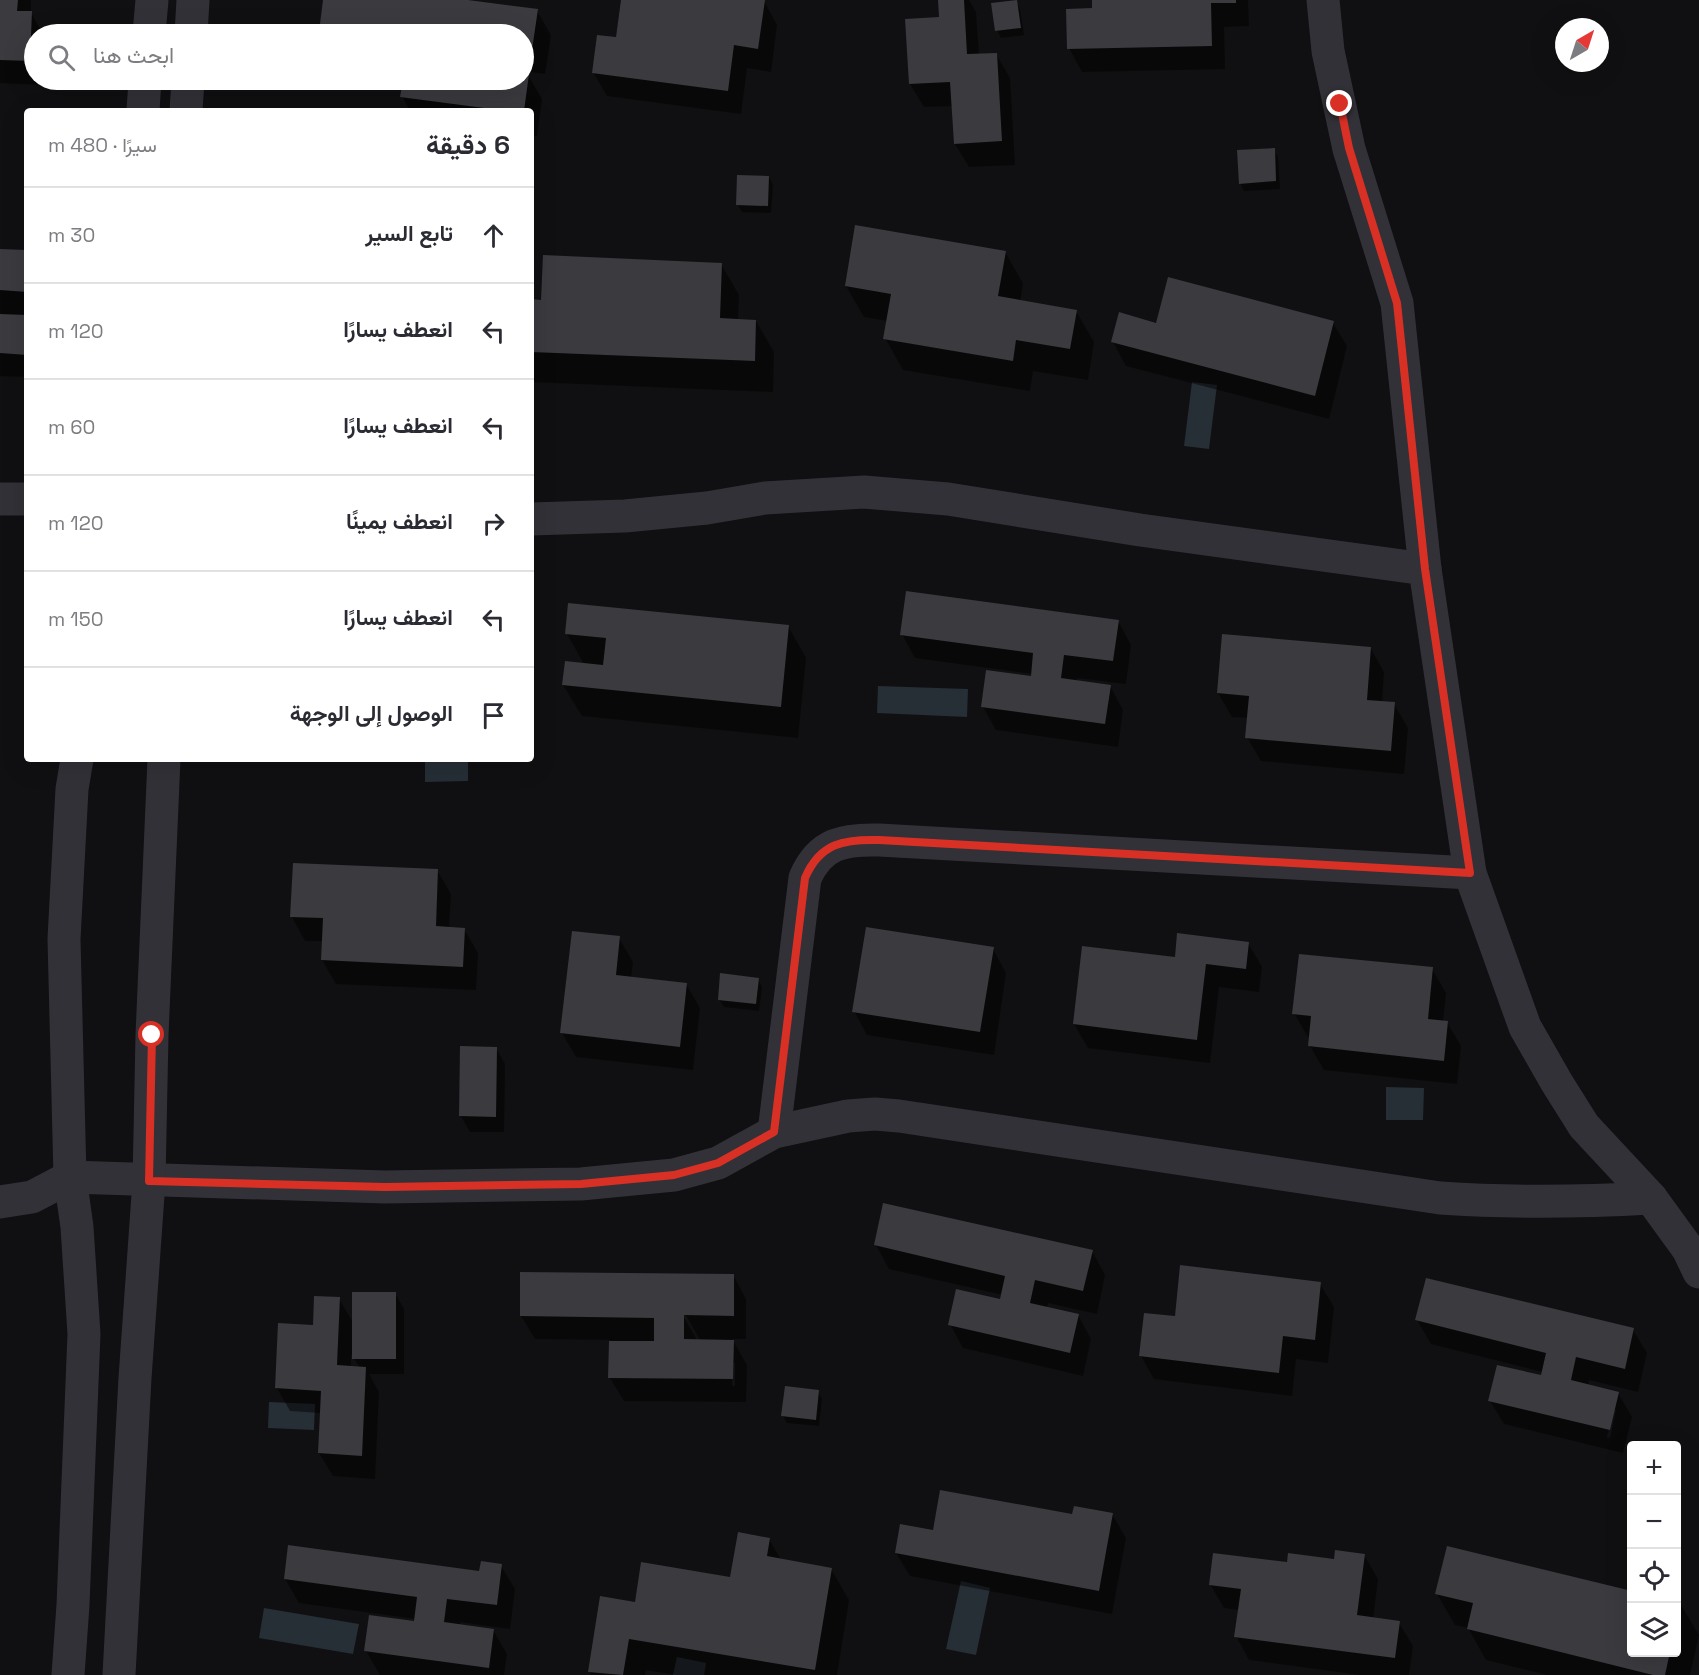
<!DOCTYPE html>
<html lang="ar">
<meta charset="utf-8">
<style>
:root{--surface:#fff;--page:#f7f7f7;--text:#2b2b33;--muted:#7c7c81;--line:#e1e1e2}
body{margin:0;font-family:"Space Grotesk",Vazirmatn,sans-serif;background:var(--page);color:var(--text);direction:rtl}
.controls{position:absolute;right:18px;bottom:18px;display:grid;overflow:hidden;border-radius:6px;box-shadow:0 6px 24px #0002}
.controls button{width:54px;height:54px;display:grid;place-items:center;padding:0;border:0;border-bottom:2px solid var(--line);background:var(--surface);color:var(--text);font:30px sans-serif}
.compass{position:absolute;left:1555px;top:18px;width:54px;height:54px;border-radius:50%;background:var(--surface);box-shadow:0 6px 24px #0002;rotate:39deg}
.stop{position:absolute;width:18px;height:18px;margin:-14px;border:4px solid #d93025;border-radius:50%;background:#fff}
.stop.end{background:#d93025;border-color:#fff;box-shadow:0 2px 6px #0008}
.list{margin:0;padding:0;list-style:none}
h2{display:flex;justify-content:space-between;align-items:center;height:78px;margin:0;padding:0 24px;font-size:26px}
h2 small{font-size:20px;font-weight:400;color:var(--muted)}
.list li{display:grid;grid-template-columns:39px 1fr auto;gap:18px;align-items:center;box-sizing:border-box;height:96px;padding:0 24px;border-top:2px solid var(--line)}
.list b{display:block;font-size:22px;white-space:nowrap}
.list em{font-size:20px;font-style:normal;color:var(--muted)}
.icon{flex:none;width:33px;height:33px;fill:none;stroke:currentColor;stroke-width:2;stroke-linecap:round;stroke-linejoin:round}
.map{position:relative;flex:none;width:1699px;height:1675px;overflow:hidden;direction:ltr}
.search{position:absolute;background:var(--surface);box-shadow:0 6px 24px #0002;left:24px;top:24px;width:510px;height:66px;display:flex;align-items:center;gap:15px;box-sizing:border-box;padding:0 21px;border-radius:33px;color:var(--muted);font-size:22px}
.panel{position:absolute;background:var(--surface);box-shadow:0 6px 24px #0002;left:24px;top:108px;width:510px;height:654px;border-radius:6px;direction:rtl}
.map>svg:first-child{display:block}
</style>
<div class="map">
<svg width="1699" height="1675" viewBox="0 0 1699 1675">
<rect width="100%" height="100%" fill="#101012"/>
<g fill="#262e36">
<polygon points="1192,382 1217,385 1209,449 1184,446"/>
<polygon points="878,686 968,689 967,717 877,713"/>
<polygon points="425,759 468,759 468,781 425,782"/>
<polygon points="1386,1087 1424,1088 1423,1120 1386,1120"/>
<polygon points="269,1402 315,1404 314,1430 268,1428"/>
<polygon points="961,1581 990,1588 976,1655 946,1649"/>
<polygon points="264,1608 359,1624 353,1654 259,1638"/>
<polygon points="677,1657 706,1663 704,1675 673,1675"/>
</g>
<g fill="#0007" fill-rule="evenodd">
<polygon points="0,0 31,0 31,13 43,34 34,34 34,80 43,80 43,85 0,83"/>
<polygon points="324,0 457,0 537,11 551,35 545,74 524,71 524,34 328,34 321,23"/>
<polygon points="622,0 764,1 777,25 771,72 747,68 741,114 607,96 593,72 617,39"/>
<polygon points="940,0 969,0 976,12 979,55 996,54 1010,78 1015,165 969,167 955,144 953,106 924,107 910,84 941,18"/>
<polygon points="1093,0 1248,0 1249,26 1224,27 1225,69 1082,72 1069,48 1093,9"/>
<polygon points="1016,2 1020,9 1024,35 1001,38 997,30"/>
<polygon points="524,75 528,75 542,99 537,136 531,136 531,111 410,111 402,96 404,80 524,80"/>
<polygon points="1274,150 1278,157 1280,189 1244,191 1240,183"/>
<polygon points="769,177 773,185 771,213 742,212 738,205"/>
<polygon points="0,250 27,251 27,377 0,376"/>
<polygon points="1005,252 1023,283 1020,302 1076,311 1094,342 1088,380 1033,371 1030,391 903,370 885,338 888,321 864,317 846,286"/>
<polygon points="721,264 739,295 738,320 756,321 774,352 773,392 531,382 531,301 543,301"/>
<polygon points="1333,323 1347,346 1329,419 1126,366 1113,342 1157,324"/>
<polygon points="1118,621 1131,645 1126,684 1077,678 1076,681 1110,686 1123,710 1118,747 996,730 983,707 1032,678 1032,674 915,658 902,634"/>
<polygon points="788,626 806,658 798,738 582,716 563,685 584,664 567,634"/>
<polygon points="1371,649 1384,672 1382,703 1394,704 1408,728 1404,774 1261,761 1247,737 1249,718 1232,717 1218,693"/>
<polygon points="437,870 451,894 449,929 464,929 478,953 476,990 336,984 322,960 323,941 305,941 292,917"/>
<polygon points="619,938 633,962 631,978 686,984 700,1008 693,1070 576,1057 562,1033"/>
<polygon points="1248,943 1262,967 1259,992 1219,987 1210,1063 1088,1048 1074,1024 1176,959"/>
<polygon points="993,949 1006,973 994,1055 867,1035 854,1011"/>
<polygon points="1432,969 1446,993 1443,1022 1447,1022 1461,1046 1457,1084 1324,1070 1310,1046 1311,1037 1308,1037 1294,1013"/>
<polygon points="758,979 762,987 759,1011 724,1007 719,999"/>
<polygon points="496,1048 505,1064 504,1132 470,1132 461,1116"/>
<polygon points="876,1245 1092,1251 1105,1275 1097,1314 1048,1303 1047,1308 1078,1315 1091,1339 1083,1376 963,1348 950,1324 1001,1301 1003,1295 889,1269"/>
<path d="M 733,1275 L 746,1299 L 746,1339 L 732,1339 L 747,1365 L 746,1402 L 624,1401 L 610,1378 L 610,1340 L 535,1339 L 521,1316 ZM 682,1308 L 700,1340 L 697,1340 L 679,1309 ZM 732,1363 L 735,1363 L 735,1386 L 732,1386 Z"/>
<polygon points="1320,1284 1334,1307 1328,1363 1296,1359 1292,1396 1154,1379 1141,1356 1176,1318"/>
<path d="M 395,1293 L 404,1309 L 404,1374 L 369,1374 L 379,1392 L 375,1479 L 333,1476 L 319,1453 L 321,1413 L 290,1411 L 277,1388 L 314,1326 L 339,1299 L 354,1324 ZM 351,1354 L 360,1368 L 351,1368 Z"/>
<path d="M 1417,1320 L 1633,1330 L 1647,1353 L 1638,1392 L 1589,1380 L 1588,1386 L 1618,1393 L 1632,1417 L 1623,1453 L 1504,1424 L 1490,1401 L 1542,1377 L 1543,1372 L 1431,1344 ZM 1613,1410 L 1616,1410 L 1610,1438 L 1607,1437 Z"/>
<polygon points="818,1392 822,1399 819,1426 787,1423 783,1416"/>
<polygon points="1112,1514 1126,1538 1112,1614 910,1576 896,1553 934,1532 1073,1516"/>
<polygon points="769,1539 781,1560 831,1569 849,1600 837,1675 676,1675 646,1670 645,1675 591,1675 589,1671 636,1603 732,1579"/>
<polygon points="1448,1547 1632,1652 1676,1652 1676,1603 1681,1605 1699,1635 1690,1675 1547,1675 1486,1660 1468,1628 1455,1625 1437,1594"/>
<polygon points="1364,1555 1378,1579 1373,1619 1399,1623 1413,1646 1409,1675 1360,1675 1249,1660 1236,1636 1239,1610 1224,1608 1210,1584 1288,1564"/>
<polygon points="501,1566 515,1589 510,1629 460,1622 460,1626 493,1630 507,1654 504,1675 380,1675 366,1651 416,1623 416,1619 299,1603 285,1579 481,1573"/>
</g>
<g fill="#3a3a3f">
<polygon points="0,0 18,0 17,11 32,11 30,61 0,60"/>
<polygon points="323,0 468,0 538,9 532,50 524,49 524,34 399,34 320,24"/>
<polygon points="621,0 765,0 758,49 734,45 728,91 592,73 597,35 616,37"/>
<polygon points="938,0 964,0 967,54 997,53 1002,141 954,144 950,82 909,84 905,19 939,17"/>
<polygon points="1017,0 1021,28 995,31 991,3"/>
<polygon points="1092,0 1236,0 1236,3 1211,3 1212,46 1067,49 1066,9 1092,8"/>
<polygon points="524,73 529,74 524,111 507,111 400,97 403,80 524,80"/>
<polygon points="1275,148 1276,181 1239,184 1237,150"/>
<polygon points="737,175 769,176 768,206 736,205"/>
<polygon points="855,225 1006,251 998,296 1077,310 1070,349 1016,340 1013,361 883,339 891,294 845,286"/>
<polygon points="0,249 27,250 27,292 0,290"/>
<polygon points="543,255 722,263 720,318 756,320 755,361 531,352 531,299 541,300"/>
<polygon points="1168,277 1334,321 1315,396 1111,342 1119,312 1156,323"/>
<polygon points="0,314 27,315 27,355 0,353"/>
<polygon points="906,591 1119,620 1113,661 1064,655 1061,678 1111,685 1105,724 981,707 986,670 1031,676 1033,653 900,635"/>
<polygon points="568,603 789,625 781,707 562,685 565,661 603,665 606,638 565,634"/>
<polygon points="1222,634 1371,647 1367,700 1395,702 1391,751 1245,738 1249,696 1217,693"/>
<polygon points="293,863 438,869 436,926 465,928 463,967 321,960 323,918 290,917"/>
<polygon points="866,927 994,947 980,1032 852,1012"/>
<polygon points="572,931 620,936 616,975 687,983 680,1047 560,1033"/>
<polygon points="1177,933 1249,942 1246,969 1206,964 1197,1040 1073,1024 1082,946 1175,957"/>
<polygon points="1299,954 1433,967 1428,1019 1448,1021 1444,1061 1308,1046 1311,1016 1292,1014"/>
<polygon points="720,973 759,978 756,1004 718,1000"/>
<polygon points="460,1046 497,1047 496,1117 459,1116"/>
<polygon points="883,1203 1093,1250 1083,1291 1035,1280 1030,1303 1079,1314 1070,1353 948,1325 956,1289 1000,1299 1005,1276 874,1245"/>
<polygon points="1180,1265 1321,1282 1315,1340 1283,1336 1279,1373 1139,1356 1144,1313 1175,1316"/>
<polygon points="520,1272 734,1274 734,1316 684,1315 684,1339 734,1340 733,1379 608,1378 609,1341 654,1341 654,1318 520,1316"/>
<polygon points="1426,1278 1634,1328 1625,1369 1576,1357 1571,1380 1619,1392 1610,1430 1488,1401 1497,1365 1541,1375 1546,1353 1415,1320"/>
<rect x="352" y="1292" width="44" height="67"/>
<polygon points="314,1296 340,1297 337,1365 366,1367 362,1456 318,1453 321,1391 275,1388 278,1323 313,1325"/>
<polygon points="785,1386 819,1390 816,1420 781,1416"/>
<polygon points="940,1490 1072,1514 1074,1506 1113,1513 1099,1591 895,1553 900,1524 933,1530"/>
<polygon points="738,1532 770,1538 767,1556 832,1568 815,1670 629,1639 623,1675 588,1672 600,1596 635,1602 641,1562 730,1577"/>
<polygon points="288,1545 479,1571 481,1561 502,1564 497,1605 447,1599 444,1622 494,1629 489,1668 364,1651 369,1615 414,1621 417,1597 284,1579"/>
<polygon points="1447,1546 1632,1591 1632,1652 1670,1652 1665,1675 1653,1675 1467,1629 1473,1603 1435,1594"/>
<polygon points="1335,1550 1365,1554 1357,1615 1400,1621 1395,1658 1234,1637 1241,1589 1209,1585 1213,1553 1287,1562 1288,1553 1334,1559"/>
</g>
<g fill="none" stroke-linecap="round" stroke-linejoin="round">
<g stroke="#313137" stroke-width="33">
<polyline points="1323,0 1328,51 1349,149 1397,303 1425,569 1470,873 1525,1027 1557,1083 1584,1126 1651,1198 1688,1249 1699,1272"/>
<polyline points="149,34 152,0"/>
<polyline points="191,34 193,0"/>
<polyline points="143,111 145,80"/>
<polyline points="186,111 188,80"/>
<polyline points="0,499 27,499"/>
<polyline points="531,519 625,516 707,508 765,498 864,492 948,499 1140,530 1425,569"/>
<path d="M 774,1132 L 805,878 C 820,843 844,839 879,840 L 1470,873"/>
<path d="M 0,1202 L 32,1197 L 70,1177 L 385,1187 L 581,1184 L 674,1175 L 718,1163 L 774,1132 L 848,1116 L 875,1114 L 899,1116 L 1440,1198 C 1513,1203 1578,1202 1651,1198"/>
<polyline points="68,1675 73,1605 84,1334 77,1227 70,1177 64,939 72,789 77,759"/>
<polyline points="119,1675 135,1378 149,1181 152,1035 164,759"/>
</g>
</g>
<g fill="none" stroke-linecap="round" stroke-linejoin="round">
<path stroke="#d93025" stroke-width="8" d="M 152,1035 L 149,1181 L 385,1187 L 581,1184 L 674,1175 L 718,1163 L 774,1132 L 805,878 C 820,843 844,839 879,840 L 1470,873 L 1425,569 L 1397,303 L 1349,148 L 1340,104"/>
</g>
</svg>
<div class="controls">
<button>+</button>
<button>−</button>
<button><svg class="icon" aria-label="locate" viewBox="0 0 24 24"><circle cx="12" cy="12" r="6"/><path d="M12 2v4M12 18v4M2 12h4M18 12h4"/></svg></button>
<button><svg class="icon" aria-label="layers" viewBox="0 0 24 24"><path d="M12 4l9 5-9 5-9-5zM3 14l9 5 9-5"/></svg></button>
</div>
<svg class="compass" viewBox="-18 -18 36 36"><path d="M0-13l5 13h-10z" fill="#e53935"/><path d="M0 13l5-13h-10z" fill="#7c7c81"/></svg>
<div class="stop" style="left:152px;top:1035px"></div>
<div class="stop end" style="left:1340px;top:104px"></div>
<div class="search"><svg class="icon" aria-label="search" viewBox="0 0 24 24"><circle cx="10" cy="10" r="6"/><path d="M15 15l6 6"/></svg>ابحث هنا</div>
<section class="panel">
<h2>6 دقيقة<small>سيرًا · 480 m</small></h2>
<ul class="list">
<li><svg class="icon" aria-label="ahead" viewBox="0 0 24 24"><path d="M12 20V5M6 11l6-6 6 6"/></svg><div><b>تابع السير</b></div><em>30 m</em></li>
<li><svg class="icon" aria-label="left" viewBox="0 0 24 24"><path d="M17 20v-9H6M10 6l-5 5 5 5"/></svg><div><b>انعطف يسارًا</b></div><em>120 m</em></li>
<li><svg class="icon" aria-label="left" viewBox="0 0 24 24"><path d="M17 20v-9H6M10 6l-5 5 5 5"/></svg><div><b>انعطف يسارًا</b></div><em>60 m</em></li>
<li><svg class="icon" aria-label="right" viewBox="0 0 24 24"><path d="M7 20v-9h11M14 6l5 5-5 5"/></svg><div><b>انعطف يمينًا</b></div><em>120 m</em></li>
<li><svg class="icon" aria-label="left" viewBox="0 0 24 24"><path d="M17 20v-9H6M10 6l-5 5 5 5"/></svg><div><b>انعطف يسارًا</b></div><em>150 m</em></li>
<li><svg class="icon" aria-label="arrive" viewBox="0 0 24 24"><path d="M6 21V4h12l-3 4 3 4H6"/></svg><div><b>الوصول إلى الوجهة</b></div></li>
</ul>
</section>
</div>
